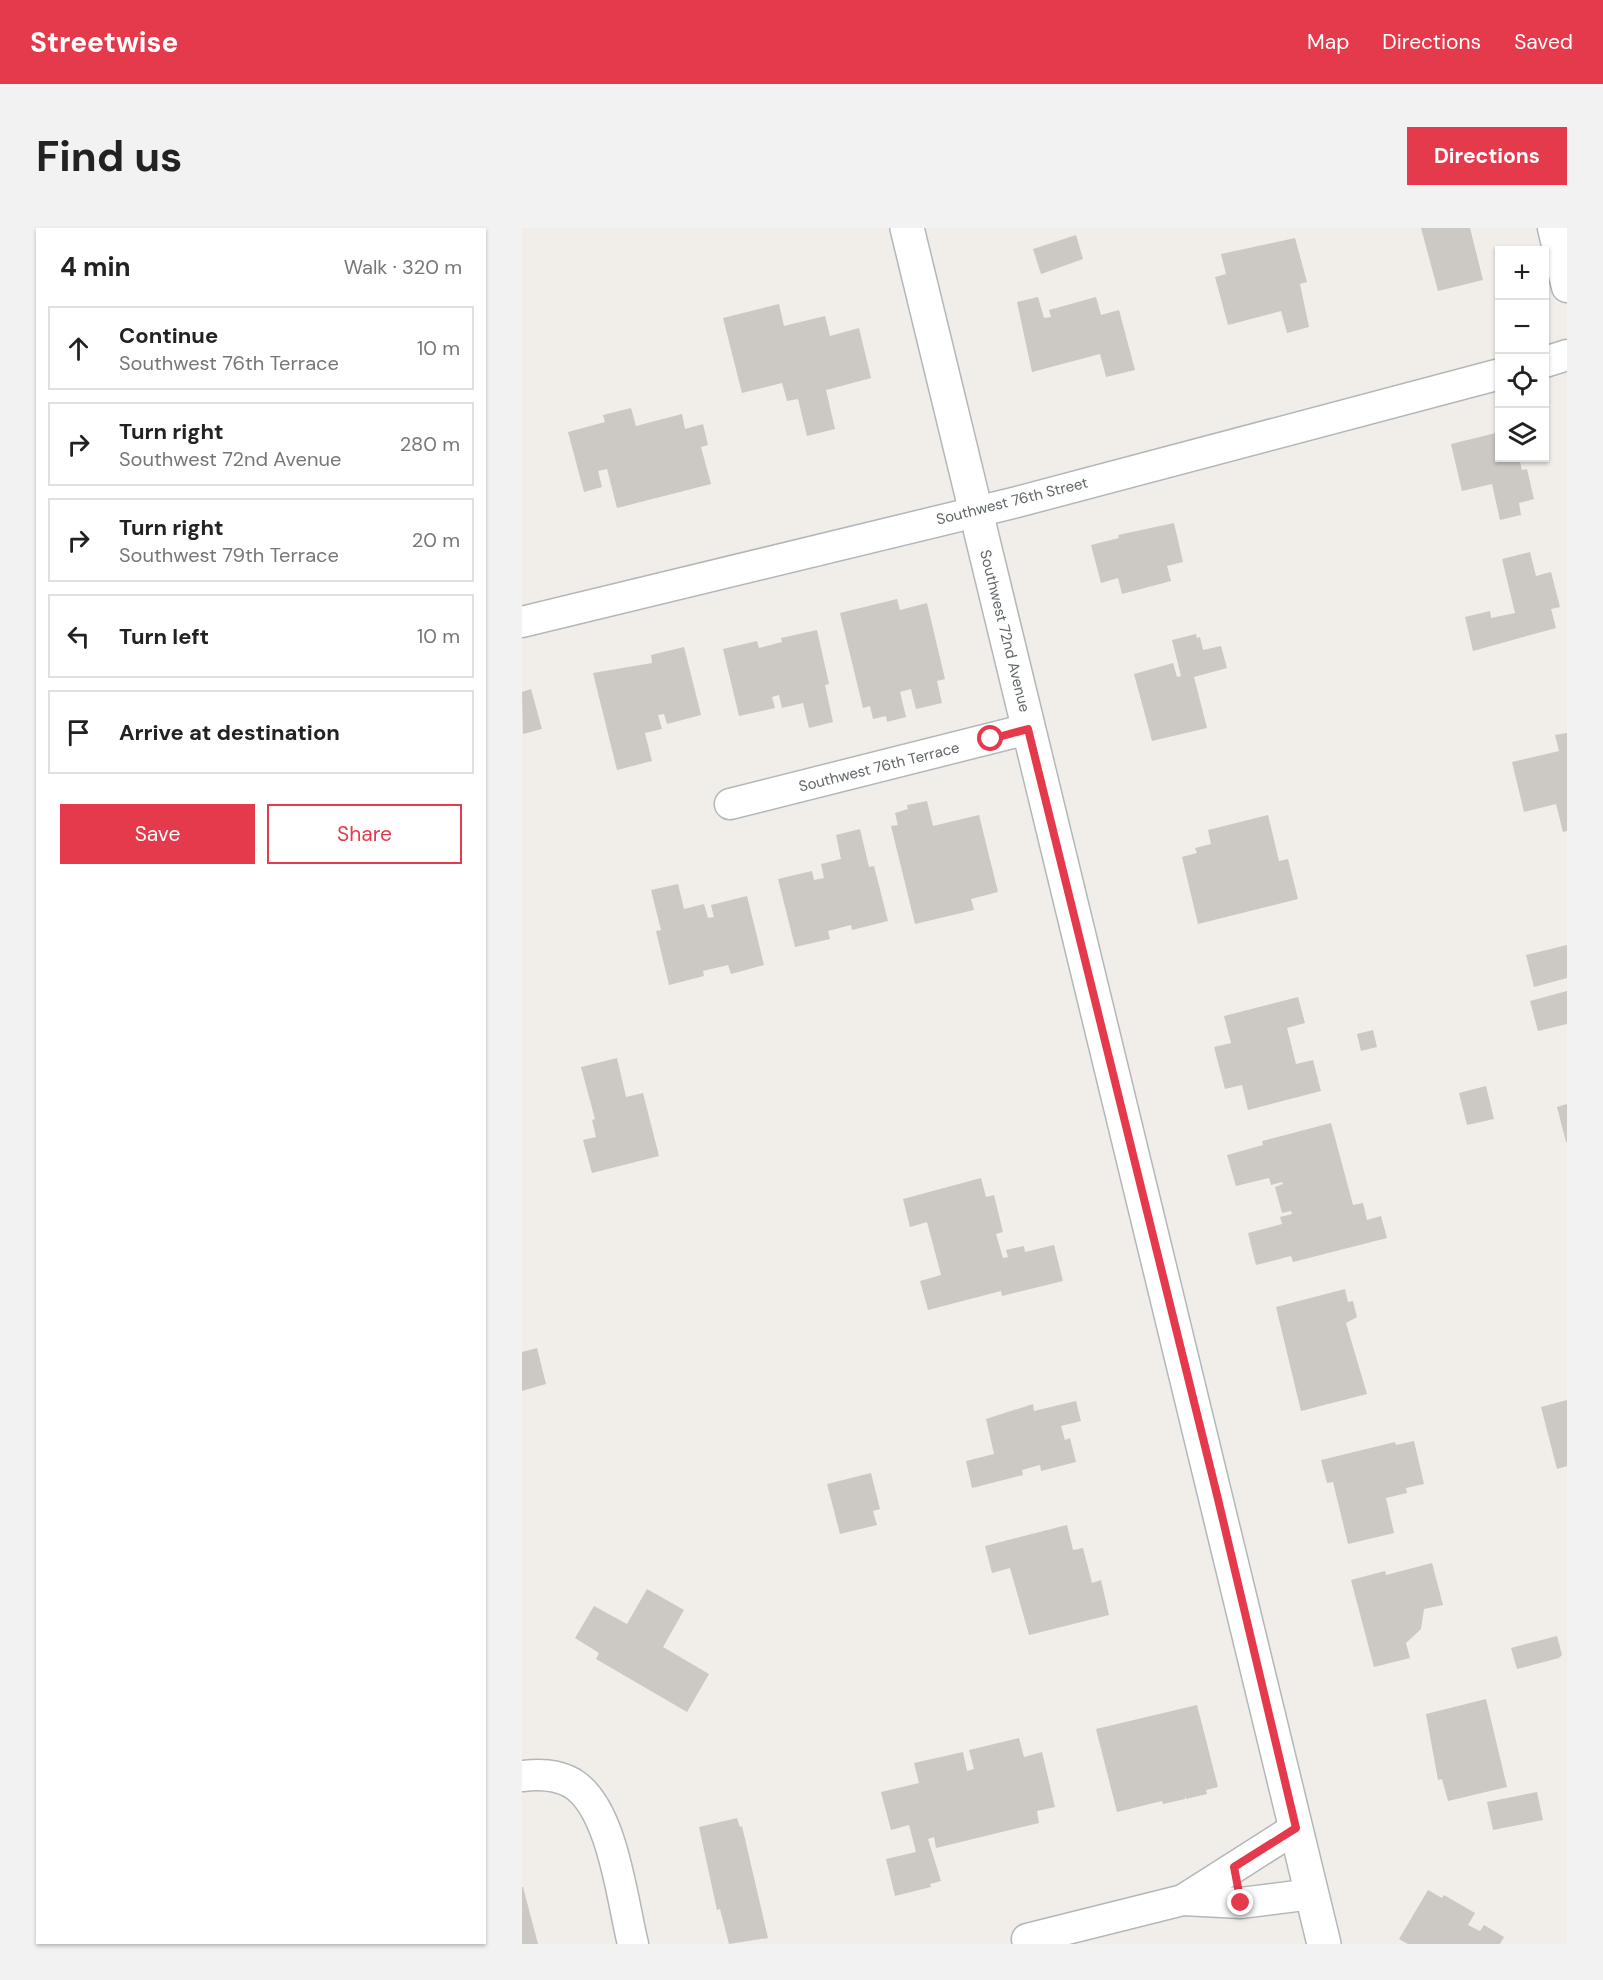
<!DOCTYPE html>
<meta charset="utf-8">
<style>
:root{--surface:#fff;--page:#f2f2f2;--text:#222;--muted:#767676;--line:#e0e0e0;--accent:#e5394c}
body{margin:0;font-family:"DM Sans",sans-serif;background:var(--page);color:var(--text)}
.controls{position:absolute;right:18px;top:18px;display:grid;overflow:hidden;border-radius:0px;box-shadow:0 2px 4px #0004}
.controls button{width:54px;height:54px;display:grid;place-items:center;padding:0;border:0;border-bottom:2px solid var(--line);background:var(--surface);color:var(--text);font:30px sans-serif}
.stop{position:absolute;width:18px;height:18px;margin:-14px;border:4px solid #e5394c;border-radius:50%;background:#fff}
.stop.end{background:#e5394c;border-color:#fff;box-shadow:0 2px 6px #0008}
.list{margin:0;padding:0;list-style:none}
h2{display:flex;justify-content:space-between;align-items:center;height:78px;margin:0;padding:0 24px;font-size:26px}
h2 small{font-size:20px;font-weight:400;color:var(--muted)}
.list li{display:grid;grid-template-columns:39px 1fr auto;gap:18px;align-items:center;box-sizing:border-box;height:84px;margin:0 12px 12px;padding:0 12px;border:2px solid var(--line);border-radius:0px}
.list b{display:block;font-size:22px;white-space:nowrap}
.list p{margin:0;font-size:20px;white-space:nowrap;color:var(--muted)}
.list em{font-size:20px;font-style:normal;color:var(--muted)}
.actions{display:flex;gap:12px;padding:18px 24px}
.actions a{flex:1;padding:14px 0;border:2px solid var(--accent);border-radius:0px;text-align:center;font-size:21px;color:var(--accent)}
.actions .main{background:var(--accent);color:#fff}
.icon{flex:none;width:33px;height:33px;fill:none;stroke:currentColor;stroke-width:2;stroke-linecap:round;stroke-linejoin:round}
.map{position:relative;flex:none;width:1045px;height:1716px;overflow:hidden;border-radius:0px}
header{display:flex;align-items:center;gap:36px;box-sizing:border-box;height:84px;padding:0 30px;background:var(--accent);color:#fff}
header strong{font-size:28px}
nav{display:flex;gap:33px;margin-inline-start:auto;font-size:21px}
.intro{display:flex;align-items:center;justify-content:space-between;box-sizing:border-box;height:144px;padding:0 36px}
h1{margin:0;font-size:42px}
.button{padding:15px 27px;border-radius:0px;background:var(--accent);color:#fff;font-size:21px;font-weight:700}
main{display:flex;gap:36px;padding:0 36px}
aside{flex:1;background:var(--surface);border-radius:0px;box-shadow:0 2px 4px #0004}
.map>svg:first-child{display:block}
</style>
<header>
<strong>Streetwise</strong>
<nav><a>Map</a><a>Directions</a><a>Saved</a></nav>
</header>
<div class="intro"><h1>Find us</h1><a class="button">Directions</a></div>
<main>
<aside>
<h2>4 min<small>Walk · 320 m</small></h2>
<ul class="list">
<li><svg class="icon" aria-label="ahead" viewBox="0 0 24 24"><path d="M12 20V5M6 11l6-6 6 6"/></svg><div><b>Continue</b><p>Southwest 76th Terrace</p></div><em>10 m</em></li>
<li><svg class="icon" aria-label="right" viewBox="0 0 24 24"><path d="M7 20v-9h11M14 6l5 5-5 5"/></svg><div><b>Turn right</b><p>Southwest 72nd Avenue</p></div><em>280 m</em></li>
<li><svg class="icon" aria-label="right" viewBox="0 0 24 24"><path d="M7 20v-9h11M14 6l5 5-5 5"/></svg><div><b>Turn right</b><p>Southwest 79th Terrace</p></div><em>20 m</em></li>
<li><svg class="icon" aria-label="left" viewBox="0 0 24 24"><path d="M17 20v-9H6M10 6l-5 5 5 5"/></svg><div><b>Turn left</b></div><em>10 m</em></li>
<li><svg class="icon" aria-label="arrive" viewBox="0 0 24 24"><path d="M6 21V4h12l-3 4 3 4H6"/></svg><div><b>Arrive at destination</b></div></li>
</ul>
<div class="actions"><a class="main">Save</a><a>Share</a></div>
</aside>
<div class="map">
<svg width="1045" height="1716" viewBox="0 0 1045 1716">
<rect width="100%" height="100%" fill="#f1ede8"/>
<g fill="#ccc8c4">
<polygon points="899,0 948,0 961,52 916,63"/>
<polygon points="554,7 561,31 519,46 511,21"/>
<polygon points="773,10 785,54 778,56 787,99 765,105 759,83 706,97 693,49 704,46 699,26"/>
<polygon points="516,69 522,90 529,89 527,82 574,69 579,87 597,82 613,142 584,149 578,126 510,144 495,74"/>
<polygon points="257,76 262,98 303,88 308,108 337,100 349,150 304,162 313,201 285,208 276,171 265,173 260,155 220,165 201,90"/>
<polygon points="109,180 114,198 160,186 163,201 181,196 186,217 179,219 189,256 95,280 85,241 76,243 80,259 62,264 46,204 83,194 81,187"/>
<polygon points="978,204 978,230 997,230 1000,242 1005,241 1012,271 997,275 999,287 978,292 970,256 940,263 929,216"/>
<polygon points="652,295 661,334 645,338 649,353 600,366 596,350 579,355 569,317 597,310 596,307"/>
<polygon points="1008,324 1014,348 1029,344 1038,379 1029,381 1034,400 951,423 943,389 968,383 969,390 993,385 980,331"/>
<polygon points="375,371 378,382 405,375 423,451 415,453 420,475 394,481 389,461 378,464 384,489 365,494 364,488 351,491 348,478 341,480 318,385"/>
<polygon points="295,402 307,456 303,457 311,494 287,500 281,475 260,480 257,467 250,469 253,480 217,488 201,421 235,413 237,420 260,414 259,410"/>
<polygon points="674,406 675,410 678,409 681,422 699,418 705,440 672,449 685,500 630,513 612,446 651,435 655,449 659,448 650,412"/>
<polygon points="162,419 179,487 145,496 142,486 136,487 140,501 123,505 130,533 95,542 71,445 130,435 129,427"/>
<polygon points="9,461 20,501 1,506 0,464"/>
<polygon points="1045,505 1045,603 1041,604 1034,576 1002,584 990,534 1037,523 1033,507"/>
<polygon points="405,573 411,598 457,587 476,664 449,671 452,682 393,696 369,598 376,597 373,585 386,581 385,577"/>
<polygon points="746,587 757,633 766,631 776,671 676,696 660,629 675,625 673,620 689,616 686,602"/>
<polygon points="338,601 347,639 352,638 366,693 330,702 329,697 306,703 308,711 273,719 256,651 290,643 292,652 302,650 299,636 319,631 314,607"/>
<polygon points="156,656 162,681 182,676 186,690 192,689 189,677 225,668 242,737 209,746 206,737 181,743 182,748 147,757 134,703 139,702 129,662"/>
<polygon points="1045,717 1045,750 1012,759 1004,727"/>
<polygon points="1045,763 1045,796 1016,803 1008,773"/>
<polygon points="776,769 783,795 765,800 774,836 791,832 799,863 726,882 720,857 703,861 692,819 709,815 702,788"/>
<polygon points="851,802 855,819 839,823 835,806"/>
<polygon points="95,830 104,869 121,865 137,928 70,945 61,912 74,909 70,892 73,891 59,839"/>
<polygon points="964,858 972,891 945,897 937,865"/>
<polygon points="1045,876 1045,914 1044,914 1035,879"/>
<polygon points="809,895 831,977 841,975 845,992 859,988 865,1010 771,1034 769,1028 734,1037 726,1005 760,996 758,989 770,986 769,983 760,985 753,959 761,956 760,954 749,957 747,950 714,958 705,927 741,917 740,913"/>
<polygon points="459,950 464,969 472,967 481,1004 474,1006 481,1030 486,1029 484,1022 502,1018 503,1024 532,1017 541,1053 480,1068 479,1063 406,1082 398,1053 419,1047 405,994 388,999 381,971"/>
<polygon points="823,1061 826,1074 831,1073 835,1089 824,1095 845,1166 779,1183 754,1079"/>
<polygon points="15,1120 24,1156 0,1163 0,1124"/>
<polygon points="1045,1172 1045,1238 1035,1241 1019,1179"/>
<polygon points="554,1173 559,1193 539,1198 543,1212 548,1210 554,1234 519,1243 518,1237 500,1242 501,1247 450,1260 444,1233 472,1226 464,1191 511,1176 512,1183"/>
<polygon points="892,1213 902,1256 884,1260 885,1265 864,1270 872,1305 826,1316 811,1254 805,1255 799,1232 873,1214 874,1217"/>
<polygon points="349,1245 358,1281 351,1283 355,1297 318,1306 305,1256"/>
<polygon points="545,1297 551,1322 561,1320 570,1355 579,1352 587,1387 507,1407 488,1340 470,1345 463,1318"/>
<polygon points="910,1335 921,1377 902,1381 899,1401 884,1415 888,1430 852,1439 829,1352 863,1343 864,1347"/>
<polygon points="125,1361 162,1382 141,1419 187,1446 165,1484 74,1431 77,1425 53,1410 72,1378 105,1396"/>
<polygon points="1035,1408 1040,1427 1037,1430 995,1441 989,1420"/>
<polygon points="964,1471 985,1559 926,1573 920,1551 916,1552 904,1486"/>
<polygon points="675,1477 696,1559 684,1562 685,1566 664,1571 663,1567 663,1571 641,1576 640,1573 595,1584 574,1501"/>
<polygon points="497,1510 502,1529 520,1524 533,1579 515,1583 517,1595 414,1620 412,1609 406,1611 419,1653 408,1656 409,1659 373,1668 364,1631 394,1624 387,1597 369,1602 359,1564 397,1555 392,1535 441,1524 445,1543 452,1541 447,1522"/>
<polygon points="1015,1564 1021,1592 971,1602 965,1574"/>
<polygon points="215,1590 218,1599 220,1598 246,1710 207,1716 198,1681 195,1682 177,1599"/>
<polygon points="0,1659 1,1659 16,1716 0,1716"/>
<polygon points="906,1662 920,1670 922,1667 953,1685 946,1697 958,1703 962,1697 982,1709 978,1716 886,1716 877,1711"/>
</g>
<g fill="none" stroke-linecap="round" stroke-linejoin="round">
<defs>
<g id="minor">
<polyline points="1031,0 1045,59"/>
<polyline points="1023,134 1045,127"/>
<polyline points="0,394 495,274 978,146"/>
<polyline points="208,576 506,501"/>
<path d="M 0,1548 C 17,1546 34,1546 50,1555 C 91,1580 100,1672 111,1716"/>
<polyline points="661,1672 774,1600"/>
<polyline points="505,1711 661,1672 719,1675 790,1666"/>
</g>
<polyline id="tertiary" points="385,0 802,1716"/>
</defs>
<use href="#minor" stroke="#b3b7ba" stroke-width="33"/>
<use href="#tertiary" stroke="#b3b7ba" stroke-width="36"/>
<use href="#minor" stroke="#fff" stroke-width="30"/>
<use href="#tertiary" stroke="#fff" stroke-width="33"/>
</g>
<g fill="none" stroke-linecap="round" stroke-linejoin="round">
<polyline stroke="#e5394c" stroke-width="8" points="469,511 506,501 695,1267 774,1600 712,1639 719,1675"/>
</g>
<g text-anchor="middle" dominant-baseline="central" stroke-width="4.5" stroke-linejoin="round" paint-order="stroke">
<g font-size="15" fill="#5f6568" stroke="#fff">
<text transform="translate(490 273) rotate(-14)">Southwest 76th Street</text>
<text transform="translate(483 403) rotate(76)">Southwest 72nd Avenue</text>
<text transform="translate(357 539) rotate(-14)">Southwest 76th Terrace</text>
</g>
</g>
</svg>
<div class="controls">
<button>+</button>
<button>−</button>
<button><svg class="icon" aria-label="locate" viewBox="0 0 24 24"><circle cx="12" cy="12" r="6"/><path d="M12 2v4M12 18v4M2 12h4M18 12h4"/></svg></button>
<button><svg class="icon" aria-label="layers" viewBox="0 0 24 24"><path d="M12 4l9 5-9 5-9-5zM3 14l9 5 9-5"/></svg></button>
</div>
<div class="stop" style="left:469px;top:511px"></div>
<div class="stop end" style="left:719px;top:1675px"></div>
</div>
</main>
